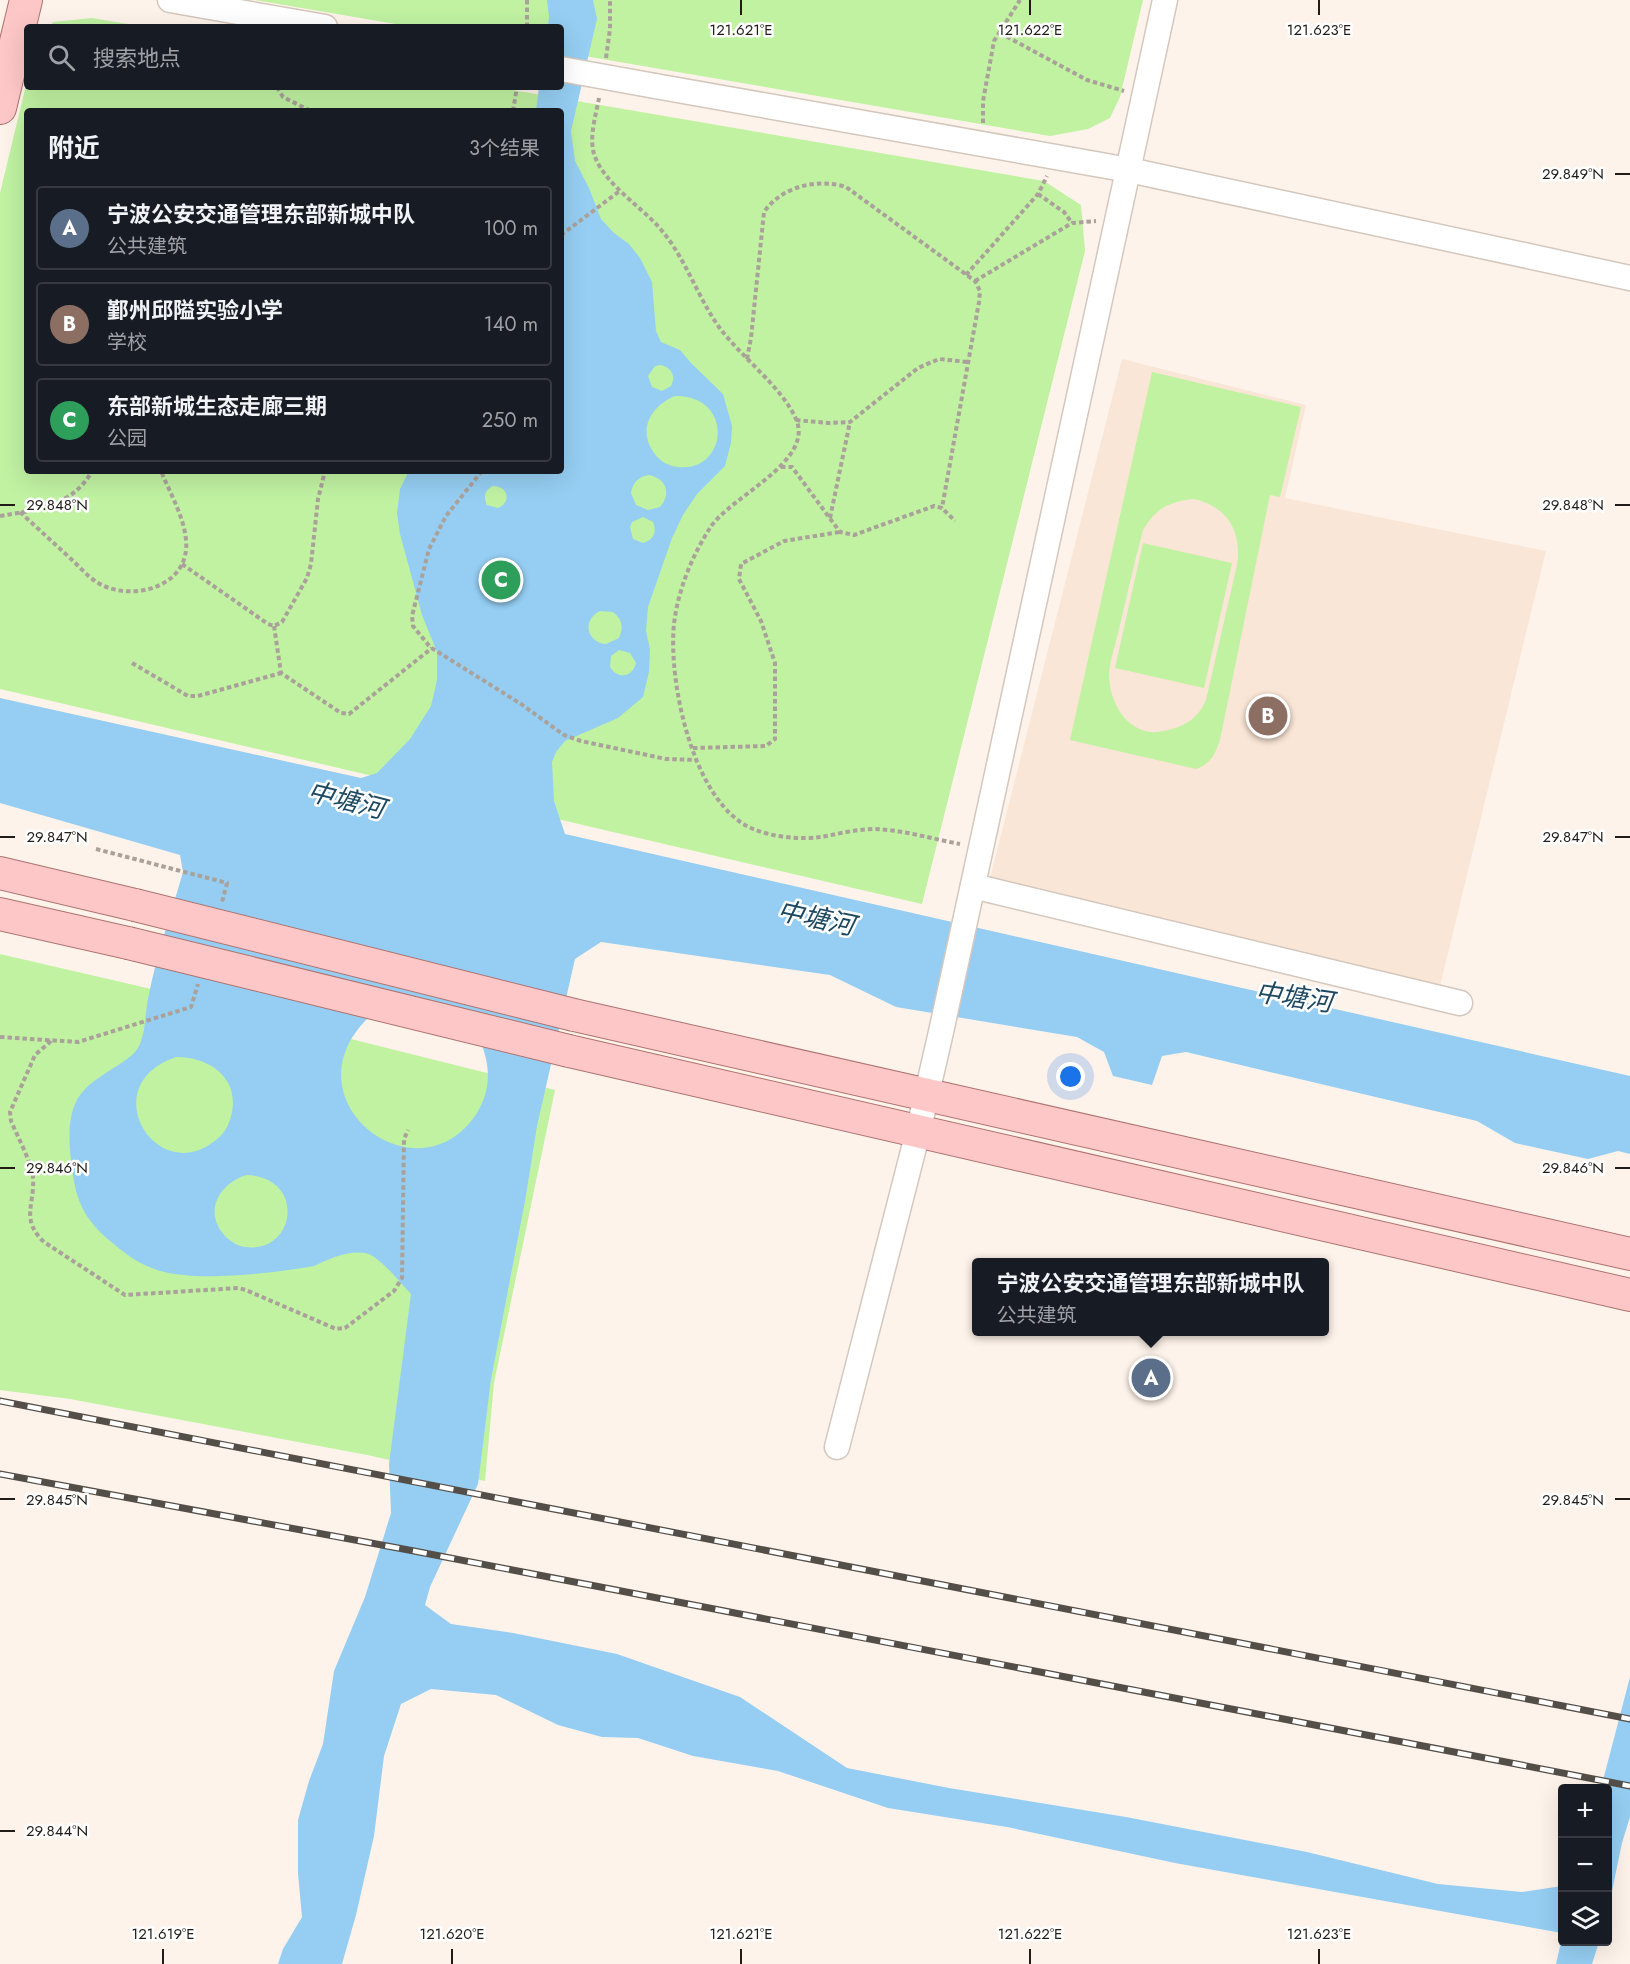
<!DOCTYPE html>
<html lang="zh">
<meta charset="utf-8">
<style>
:root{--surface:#171b24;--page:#242831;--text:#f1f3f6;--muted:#9ea1a6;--line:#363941;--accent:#2563eb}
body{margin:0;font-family:Jost,"Noto Sans SC",sans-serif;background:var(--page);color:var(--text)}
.controls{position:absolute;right:18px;bottom:18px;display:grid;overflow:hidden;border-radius:6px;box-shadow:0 6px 24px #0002}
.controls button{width:54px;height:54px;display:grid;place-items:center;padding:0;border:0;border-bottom:2px solid var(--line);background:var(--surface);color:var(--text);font:30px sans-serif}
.you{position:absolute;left:1071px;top:1077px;width:21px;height:21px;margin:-15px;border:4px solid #fff;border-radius:50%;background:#1a73e8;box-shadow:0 0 0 9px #1a73e833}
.badge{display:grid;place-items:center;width:39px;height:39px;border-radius:50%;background:var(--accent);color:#fff;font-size:20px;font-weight:700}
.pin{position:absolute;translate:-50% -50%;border:3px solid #fff;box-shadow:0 2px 6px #0006}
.popup{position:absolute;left:972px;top:1258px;width:357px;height:78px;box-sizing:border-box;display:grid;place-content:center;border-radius:6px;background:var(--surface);filter:drop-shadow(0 2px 4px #0005);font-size:20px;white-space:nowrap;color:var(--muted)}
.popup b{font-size:22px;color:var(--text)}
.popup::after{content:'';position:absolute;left:50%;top:100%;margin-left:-12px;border:12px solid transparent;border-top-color:var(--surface)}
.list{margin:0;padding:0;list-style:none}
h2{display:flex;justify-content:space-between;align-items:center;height:78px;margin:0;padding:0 24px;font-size:26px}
h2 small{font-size:20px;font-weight:400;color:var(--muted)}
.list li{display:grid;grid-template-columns:39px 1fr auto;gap:18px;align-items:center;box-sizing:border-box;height:84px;margin:0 12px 12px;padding:0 12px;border:2px solid var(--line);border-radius:6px}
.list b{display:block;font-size:22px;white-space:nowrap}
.list p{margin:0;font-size:20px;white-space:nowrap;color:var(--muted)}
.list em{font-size:20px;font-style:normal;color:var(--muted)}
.icon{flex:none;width:33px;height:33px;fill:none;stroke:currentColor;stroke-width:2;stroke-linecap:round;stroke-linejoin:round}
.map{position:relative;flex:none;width:1630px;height:1964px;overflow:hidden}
.search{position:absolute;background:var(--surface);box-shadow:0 6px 24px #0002;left:24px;top:24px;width:540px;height:66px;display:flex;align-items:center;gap:15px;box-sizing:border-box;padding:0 21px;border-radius:6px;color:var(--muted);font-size:22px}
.panel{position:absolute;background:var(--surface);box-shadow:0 6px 24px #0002;left:24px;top:108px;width:540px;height:366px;border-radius:6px}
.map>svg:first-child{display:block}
</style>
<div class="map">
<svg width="1630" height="1964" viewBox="0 0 1630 1964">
<rect width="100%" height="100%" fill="#fef3ea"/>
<polygon fill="#fae6d6" points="1122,359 1306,405 1285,498 1546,551 1440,986 989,882"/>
<g fill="#c0f2a2" fill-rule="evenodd">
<polygon points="255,0 1143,0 1120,97 1110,118 1088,129 1050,136 561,52 561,27 413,27"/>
<polygon points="92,18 146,27 50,27 53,22"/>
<path d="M 27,81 L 27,87 L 495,87 L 1044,181 L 1081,205 L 1085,251 L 922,904 L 0,689 L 0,193 ZM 27,111 L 561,111 L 561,471 L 27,471 Z"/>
<path d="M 1152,372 L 1301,407 L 1280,497 L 1270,495 L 1220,740 C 1215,754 1211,764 1196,769 L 1070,740 ZM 1193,499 C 1228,506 1242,532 1237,565 L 1206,700 C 1198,719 1184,727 1164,731 C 1130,739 1109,704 1109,674 C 1110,659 1116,643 1119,629 C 1127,596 1134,563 1143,530 C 1156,508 1169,502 1193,499 Z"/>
<polygon points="1143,543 1232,563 1204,688 1115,668"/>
<polygon points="0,954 147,988 555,1090 494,1383 485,1481 367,1455 70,1399 0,1390"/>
</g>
<g fill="#95cef2" fill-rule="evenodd">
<path d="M 547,0 L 593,0 L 597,19 L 571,131 L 575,161 L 589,188 L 601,219 L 614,233 L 629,244 L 640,258 L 652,282 L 656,331 L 661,342 L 680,350 L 691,363 L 723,394 L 732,426 L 731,443 L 725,466 L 697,494 L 683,515 L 672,538 L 648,607 L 646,631 L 650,649 L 649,672 L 643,697 L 618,718 L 565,741 L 556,752 L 552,762 L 554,801 L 565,834 L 1630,1076 L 1630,1154 L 1618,1151 L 1588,1159 L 1515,1143 L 1477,1121 L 1186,1052 L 1162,1056 L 1152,1085 L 1113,1076 L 1104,1052 L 1077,1037 L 896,1007 L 830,975 L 601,942 L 575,959 L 537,1126 L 525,1201 L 491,1379 L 478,1484 L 430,1587 L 425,1605 L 451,1624 L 513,1633 L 617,1654 L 740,1697 L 847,1768 L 949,1788 L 1126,1817 L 1307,1852 L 1438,1884 L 1522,1892 L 1562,1886 L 1562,1933 L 1175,1863 L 1007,1827 L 888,1808 L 778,1771 L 693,1756 L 638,1738 L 602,1737 L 558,1725 L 496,1695 L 431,1689 L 401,1704 L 384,1756 L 374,1836 L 356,1915 L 342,1964 L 278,1964 L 283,1949 L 302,1917 L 298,1874 L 298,1820 L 309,1781 L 323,1744 L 334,1671 L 365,1597 L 391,1513 L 389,1464 L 411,1294 C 401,1284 379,1255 365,1253 C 348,1250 328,1259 314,1266 C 273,1273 190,1284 152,1268 C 137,1263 122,1251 110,1241 C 87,1221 78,1206 73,1176 C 70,1154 66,1125 75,1104 C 88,1074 131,1066 140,1044 C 146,1029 145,1014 148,999 C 156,956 171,914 183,872 L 180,855 L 0,803 L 0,698 L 361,778 L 377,773 L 410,739 L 431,706 L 437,680 L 437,652 L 422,615 L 400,534 L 397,513 L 400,489 L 409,471 L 561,471 L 561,111 L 536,111 L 539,87 L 561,87 L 561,27 L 548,27 L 549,17 ZM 661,365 C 672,368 676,376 671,386 L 662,391 L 652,387 L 648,376 L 655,366 ZM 675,396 C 735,395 728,473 678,467 C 667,466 658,460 652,450 C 638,427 653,405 675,396 ZM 649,475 C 666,478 672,494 660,507 L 648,510 L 636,505 L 631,493 C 633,482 638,477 649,475 ZM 493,486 C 508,486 512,502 498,508 L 487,505 C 483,496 485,490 493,486 ZM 643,517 L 653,522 C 657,532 654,540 643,543 L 633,539 L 630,527 L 632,522 ZM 600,611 L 613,612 C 622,619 624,627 619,638 L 606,644 C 586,642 582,620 600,611 ZM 619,650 L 630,653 L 636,663 C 633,677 618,680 610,667 L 611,656 ZM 370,1016 L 477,1034 C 490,1060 493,1087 477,1113 C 418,1204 282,1099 370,1016 ZM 176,1057 C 216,1057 245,1085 228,1125 C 224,1134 217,1140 209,1145 C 152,1181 96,1084 176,1057 ZM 246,1175 C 307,1177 296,1254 245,1247 C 238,1246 231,1242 225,1236 C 203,1212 219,1184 246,1175 Z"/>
<polygon points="1630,1677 1630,1817 1622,1843 1608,1910 1608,1788 1601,1788"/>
<polygon points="1562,1938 1562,1942 1599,1942 1592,1964 1556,1964"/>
</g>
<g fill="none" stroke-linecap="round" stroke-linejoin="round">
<defs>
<g id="minor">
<polyline points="170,0 325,27"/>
<polyline points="655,86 1129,170 1630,278"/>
<polyline points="973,886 1460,1003"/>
<polyline points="837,1447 918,1132 941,1032 1165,0"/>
</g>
<g id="major">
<polyline points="0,108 26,0"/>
<polyline points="0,873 135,905"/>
<polyline points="0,914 128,943"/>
<polyline points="574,1015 1630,1254"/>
<polyline points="569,1051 1630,1295"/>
</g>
</defs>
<use href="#minor" stroke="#d4c7bd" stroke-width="27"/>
<use href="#major" stroke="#ae7370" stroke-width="34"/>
<g stroke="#aaa19a" stroke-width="4" stroke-dasharray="4.5 3" stroke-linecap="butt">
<polyline points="527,27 527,0"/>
<polyline points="1000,33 1087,80 1124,91"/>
<polyline points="606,58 610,29 610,0"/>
<polyline points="277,87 283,97 311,111"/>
<path d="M 599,98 C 596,115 588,139 595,157 C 605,183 638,205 657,225 C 686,257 695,293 719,327 C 740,356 782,387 796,419 C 815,462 729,497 710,528 C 692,556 678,590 674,624 C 668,682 693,802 751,828 C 771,837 799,840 821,837 C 838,834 856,829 875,829 C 903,830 933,839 960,844"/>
<polyline points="513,111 517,87"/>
<polyline points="983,123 983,101 994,41 1020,0"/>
<polyline points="1038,194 1064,212 1072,223"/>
<polyline points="561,235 621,190"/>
<polyline points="966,275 1038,194 1047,176"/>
<polyline points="975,281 1072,223 1096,221"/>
<path d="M 747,359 L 751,338 L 764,212 C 782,186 818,178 846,187 L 975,281 L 980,291 L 979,302 L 942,508"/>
<polyline points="796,420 828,423 850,422 918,368 939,359 968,362"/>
<polyline points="781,467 792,467 840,532 854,535 934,506 942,508 955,521"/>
<polyline points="482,471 446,516 429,549 412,616 413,626 430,647 521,704 564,735 581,741 666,759 696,760"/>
<path d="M 20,512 C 37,528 54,543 71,559 C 79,566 86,575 95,581 C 128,604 191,588 186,540 C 184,517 170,493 161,471"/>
<path d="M 0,516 C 36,510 73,506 92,471"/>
<polyline points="830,518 850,422"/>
<polyline points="182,564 268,624 274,626 282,622 307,578 311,564 318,499 325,471"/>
<polyline points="274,626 281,673 341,713 349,714 432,648"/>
<polyline points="132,663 188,696 198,696 281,673"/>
<polyline points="693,748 766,746 775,739 775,663 761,621 739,579 741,564 784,541 840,532"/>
<polyline points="96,849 227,883 222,902"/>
<polyline points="0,1037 78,1042 191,1007 198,984"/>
<path d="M 51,1041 L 35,1055 L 10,1112 L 11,1121 C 17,1135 32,1164 33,1177 C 35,1205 20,1219 44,1242 L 125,1295 L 238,1288 L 246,1290 L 336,1329 L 345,1328 L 394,1291 L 402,1278 L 404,1139 L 408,1130"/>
</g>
<use href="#minor" stroke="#fff" stroke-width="24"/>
<use href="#major" stroke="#fcc7c6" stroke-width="32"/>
<defs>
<g id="rail">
<polyline points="0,1401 1630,1719"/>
<polyline points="0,1474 414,1551 1630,1786"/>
</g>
</defs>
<use href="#rail" stroke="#544e48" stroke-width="7"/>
<use href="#rail" stroke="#fff" stroke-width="4.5" stroke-dasharray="14" stroke-linecap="butt"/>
<defs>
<polyline id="minor-bridge" points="561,69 655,86"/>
<g id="major-bridge">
<polyline points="135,905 574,1015"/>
<polyline points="128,943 569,1051"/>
</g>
</defs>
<use href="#minor-bridge" stroke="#d4c7bd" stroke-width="27" stroke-linecap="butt"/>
<use href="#major-bridge" stroke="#ae7370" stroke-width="34" stroke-linecap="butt"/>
<use href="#minor-bridge" stroke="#fff" stroke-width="24"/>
<use href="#major-bridge" stroke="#fcc7c6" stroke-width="32"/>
</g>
<path fill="none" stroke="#211c18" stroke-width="2" d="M 741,0 L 741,15M 1030,0 L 1030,15M 1319,0 L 1319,15M 1615,174 L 1630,174M 0,505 L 15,505M 1615,505 L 1630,505M 0,837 L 15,837M 1615,837 L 1630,837M 0,1168 L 15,1168M 1615,1168 L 1630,1168M 0,1499 L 15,1499M 1615,1499 L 1630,1499M 0,1831 L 15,1831M 163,1949 L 163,1964M 452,1949 L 452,1964M 741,1949 L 741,1964M 1030,1949 L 1030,1964M 1319,1949 L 1319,1964"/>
<g text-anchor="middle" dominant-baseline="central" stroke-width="5" stroke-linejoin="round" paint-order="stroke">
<g font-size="26" font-style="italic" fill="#1d4861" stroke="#fff">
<text transform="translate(346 800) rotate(14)">中塘河</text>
<text transform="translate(816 918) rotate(12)">中塘河</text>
<text transform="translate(1294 997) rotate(8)">中塘河</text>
</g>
</g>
<g font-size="15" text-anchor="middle" fill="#211c18" stroke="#fff" stroke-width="5" stroke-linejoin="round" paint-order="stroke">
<text x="741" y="35">121.621°E</text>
<text x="1030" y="35">121.622°E</text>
<text x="1319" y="35">121.623°E</text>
<text x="1573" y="179">29.849°N</text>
<text x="57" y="510">29.848°N</text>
<text x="1573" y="510">29.848°N</text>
<text x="57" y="842">29.847°N</text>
<text x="1573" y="842">29.847°N</text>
<text x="57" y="1173">29.846°N</text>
<text x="1573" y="1173">29.846°N</text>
<text x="57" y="1505">29.845°N</text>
<text x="1573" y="1505">29.845°N</text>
<text x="57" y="1836">29.844°N</text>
<text x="163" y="1939">121.619°E</text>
<text x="452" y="1939">121.620°E</text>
<text x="741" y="1939">121.621°E</text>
<text x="1030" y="1939">121.622°E</text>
<text x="1319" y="1939">121.623°E</text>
</g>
</svg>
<div class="controls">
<button>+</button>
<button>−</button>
<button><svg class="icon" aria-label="layers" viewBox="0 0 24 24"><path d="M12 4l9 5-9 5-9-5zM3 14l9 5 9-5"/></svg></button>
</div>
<div class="you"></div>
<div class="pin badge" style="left:1151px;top:1378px;background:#5c6f8a">A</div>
<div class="popup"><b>宁波公安交通管理东部新城中队</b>公共建筑</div>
<div class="pin badge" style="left:1268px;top:716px;background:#8d6e63">B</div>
<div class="pin badge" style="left:501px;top:580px;background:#2e9e5b">C</div>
<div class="search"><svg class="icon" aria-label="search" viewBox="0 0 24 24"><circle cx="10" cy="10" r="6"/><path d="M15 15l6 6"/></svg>搜索地点</div>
<section class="panel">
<h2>附近<small>3个结果</small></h2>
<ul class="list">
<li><span class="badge" style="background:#5c6f8a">A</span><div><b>宁波公安交通管理东部新城中队</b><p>公共建筑</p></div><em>100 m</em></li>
<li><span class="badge" style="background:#8d6e63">B</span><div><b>鄞州邱隘实验小学</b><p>学校</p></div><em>140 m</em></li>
<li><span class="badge" style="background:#2e9e5b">C</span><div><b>东部新城生态走廊三期</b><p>公园</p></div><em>250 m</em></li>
</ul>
</section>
</div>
